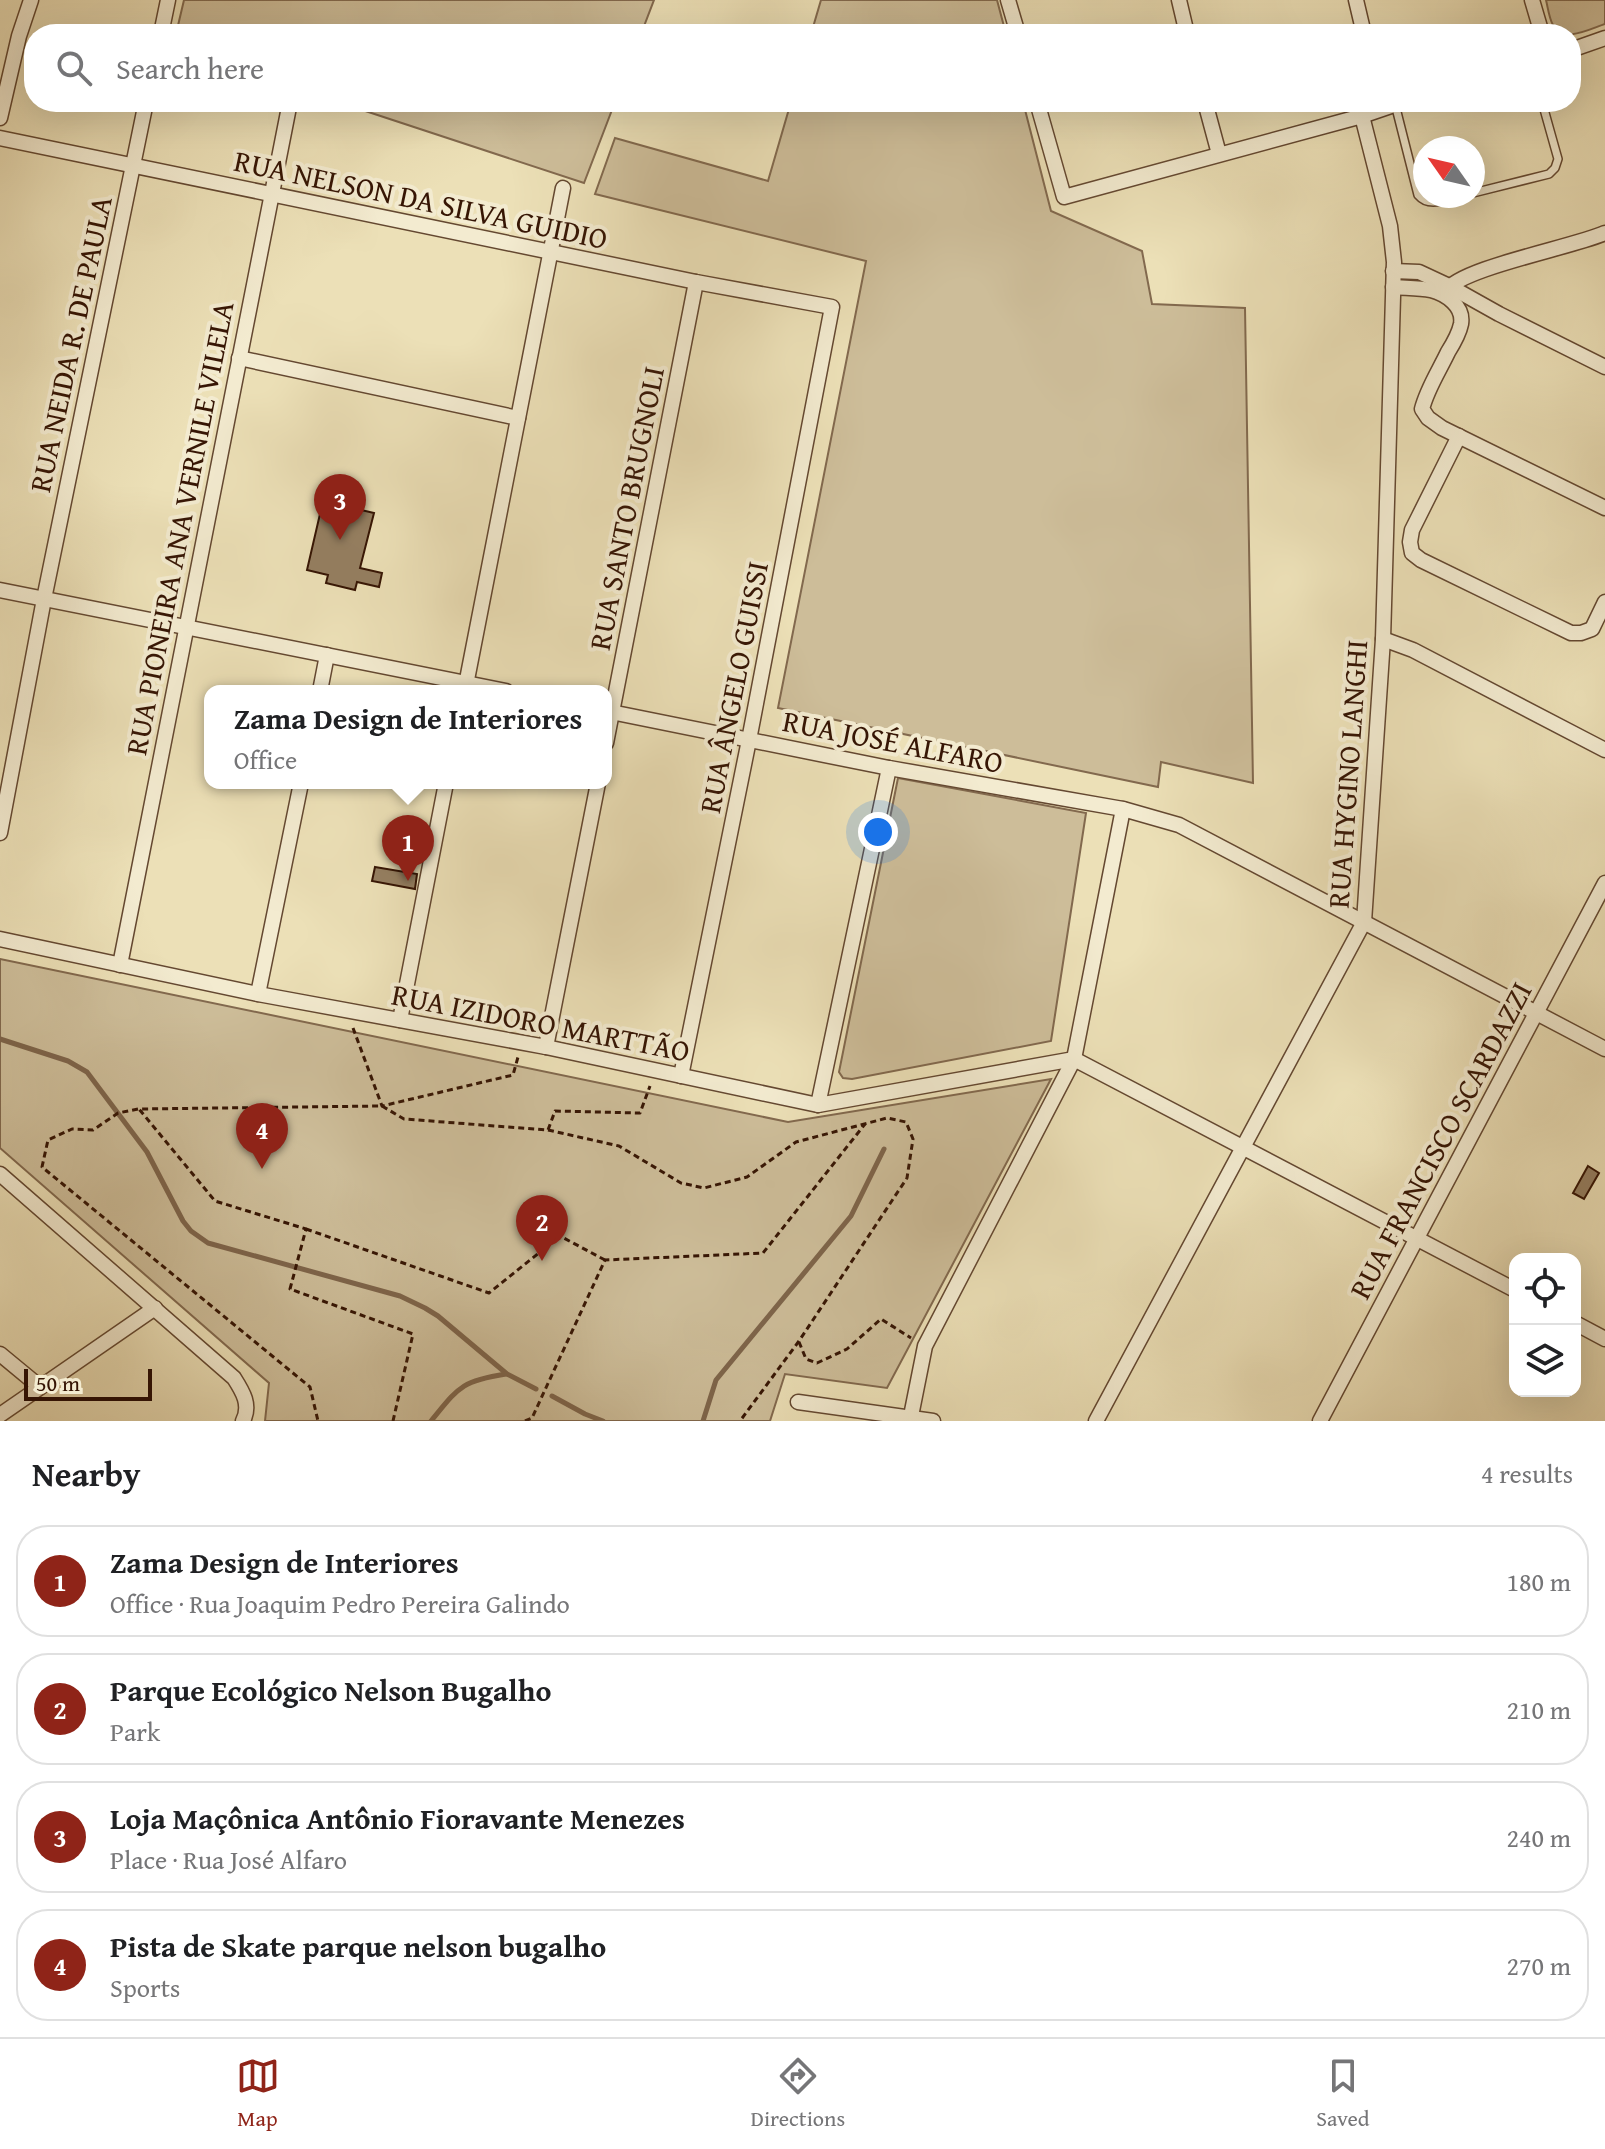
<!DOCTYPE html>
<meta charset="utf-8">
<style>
:root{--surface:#fff;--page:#f2f2f2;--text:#202124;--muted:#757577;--line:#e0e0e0;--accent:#8f2418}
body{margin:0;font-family:"Gentium Book Plus",serif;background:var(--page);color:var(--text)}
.controls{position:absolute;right:24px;bottom:24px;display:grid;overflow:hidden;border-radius:16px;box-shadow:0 8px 32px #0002}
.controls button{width:72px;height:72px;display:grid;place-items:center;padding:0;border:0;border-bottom:2px solid var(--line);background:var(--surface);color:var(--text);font:40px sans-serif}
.compass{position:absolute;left:1413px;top:136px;width:72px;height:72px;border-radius:50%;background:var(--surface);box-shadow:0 8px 32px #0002;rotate:304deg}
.scale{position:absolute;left:24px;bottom:20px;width:128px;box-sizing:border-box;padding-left:8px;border:4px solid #361504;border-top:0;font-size:22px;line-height:28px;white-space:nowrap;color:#361504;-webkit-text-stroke:6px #f3ebd0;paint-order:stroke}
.you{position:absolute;left:878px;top:832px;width:28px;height:28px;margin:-20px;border:6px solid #fff;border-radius:50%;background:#1a73e8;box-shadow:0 0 0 12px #1a73e833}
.badge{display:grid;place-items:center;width:52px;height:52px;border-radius:50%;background:var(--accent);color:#fff;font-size:26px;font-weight:700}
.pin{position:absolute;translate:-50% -66px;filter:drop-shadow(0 2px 4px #0008)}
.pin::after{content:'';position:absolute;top:42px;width:28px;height:24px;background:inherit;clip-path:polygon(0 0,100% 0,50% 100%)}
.popup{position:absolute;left:204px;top:685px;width:408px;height:104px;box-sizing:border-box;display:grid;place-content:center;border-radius:16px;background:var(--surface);filter:drop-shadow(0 2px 6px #0005);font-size:26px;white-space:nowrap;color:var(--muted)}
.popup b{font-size:30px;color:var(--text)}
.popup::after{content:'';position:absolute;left:50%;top:100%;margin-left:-16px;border:16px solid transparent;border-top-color:var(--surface)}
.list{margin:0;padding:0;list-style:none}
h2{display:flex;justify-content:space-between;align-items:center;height:104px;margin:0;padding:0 32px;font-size:34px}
h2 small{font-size:26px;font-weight:400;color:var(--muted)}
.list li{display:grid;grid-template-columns:52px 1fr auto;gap:24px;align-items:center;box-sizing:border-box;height:112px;margin:0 16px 16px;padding:0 16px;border:2px solid var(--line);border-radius:32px}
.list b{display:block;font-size:30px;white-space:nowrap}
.list p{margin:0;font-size:26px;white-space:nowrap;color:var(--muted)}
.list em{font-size:26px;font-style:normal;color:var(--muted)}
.icon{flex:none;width:44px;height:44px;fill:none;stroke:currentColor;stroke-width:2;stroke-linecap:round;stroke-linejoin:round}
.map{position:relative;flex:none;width:1605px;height:1421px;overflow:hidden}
.search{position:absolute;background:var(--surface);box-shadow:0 8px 32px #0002;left:24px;right:24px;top:24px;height:88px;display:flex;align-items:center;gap:20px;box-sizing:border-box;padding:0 28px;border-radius:32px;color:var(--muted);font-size:30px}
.sheet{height:616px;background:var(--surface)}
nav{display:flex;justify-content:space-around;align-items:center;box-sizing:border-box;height:112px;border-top:2px solid var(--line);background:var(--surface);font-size:22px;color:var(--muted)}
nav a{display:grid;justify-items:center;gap:4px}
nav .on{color:var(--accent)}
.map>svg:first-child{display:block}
</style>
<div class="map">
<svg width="1605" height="1421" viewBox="0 0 1605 1421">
<rect width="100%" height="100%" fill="#ece0b7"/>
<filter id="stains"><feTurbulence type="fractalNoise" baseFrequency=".0025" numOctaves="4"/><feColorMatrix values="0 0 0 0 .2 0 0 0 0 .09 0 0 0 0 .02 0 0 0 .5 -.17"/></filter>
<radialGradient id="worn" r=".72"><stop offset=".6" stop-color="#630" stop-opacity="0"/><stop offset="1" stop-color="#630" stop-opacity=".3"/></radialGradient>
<g fill="#cdbd99" stroke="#82694e" stroke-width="2">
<polygon points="184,0 654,0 641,34 176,34"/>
<polygon points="821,0 997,0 1006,34 811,34"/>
<path d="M 1546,0 L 1605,0 L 1605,24 C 1590,29 1562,44 1553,25 C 1549,18 1548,8 1546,0 Z"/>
<polygon points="338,102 615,102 584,183"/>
<polygon points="791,102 1023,102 1051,211 1142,251 1152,304 1245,308 1253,783 1161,762 1158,787 778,708 866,261 595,194 615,138 768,181"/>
<polygon points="898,778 1086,813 1051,1041 852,1079 843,1078 839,1072"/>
<polygon points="0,959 788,1122 1051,1079 887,1388 785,1374 770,1421 265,1421 269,1383 0,1148"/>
</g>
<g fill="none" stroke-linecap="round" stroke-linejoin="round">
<g stroke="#7e654b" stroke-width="5">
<polyline points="0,1039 68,1061 87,1072 147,1152 183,1221 191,1231 208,1243 400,1296 425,1308 438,1316 507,1374 536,1389"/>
<polyline points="552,1396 585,1414 603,1421"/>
<path d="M 431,1421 C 459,1387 461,1381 506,1374"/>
<polyline points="703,1421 716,1380 851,1216 884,1149"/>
</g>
</g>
<g fill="#957f61" stroke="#361504" stroke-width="2">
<polygon points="323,501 374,513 360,568 382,573 379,587 357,582 355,590 326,583 328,575 307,570"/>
<polygon points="375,867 417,874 415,889 372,881"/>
<polygon points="1588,1166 1599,1173 1584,1199 1573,1193"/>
</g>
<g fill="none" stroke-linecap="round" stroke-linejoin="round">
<defs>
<g id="service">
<path d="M 1395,104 L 1418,195 C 1429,208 1444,200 1459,196"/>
<polyline points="1473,193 1549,174 1555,168 1558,159 1542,102"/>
</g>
<g id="minor">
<polyline points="1008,0 1018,34"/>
<polyline points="1179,0 1187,34"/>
<polyline points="1356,0 1364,34"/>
<polyline points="1532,0 1542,34"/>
<polyline points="161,34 168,0"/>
<polyline points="1571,50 1605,38"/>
<polyline points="1037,102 1064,197 1362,116 1403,102"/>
<polyline points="1205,102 1219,154"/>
<polyline points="0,118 19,36 31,0"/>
<polyline points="0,138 696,282 832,307 749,740 681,1076"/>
<polyline points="1393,271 1419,272 1449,286 1499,314 1605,367"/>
<path d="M 1393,287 C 1405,288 1419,288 1431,290 C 1446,294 1464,306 1461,324 C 1459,334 1453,344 1448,352 C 1439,371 1427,389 1422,409 L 1428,418 L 1442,428 L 1605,508"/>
<path d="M 1446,291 C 1460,268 1574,247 1605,233"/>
<polyline points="239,358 518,418"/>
<polyline points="1459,436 1412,530 1410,542 1412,553 1421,560 1571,633 1581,633 1592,629 1605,602"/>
<polyline points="0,590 506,691"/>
<polyline points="1383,639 1413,650 1605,750"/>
<polyline points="465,690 563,188"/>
<polyline points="320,691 327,655"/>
<polyline points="606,711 889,768 1123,809 1179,825 1605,1049"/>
<polyline points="606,743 696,282"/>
<polyline points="0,833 44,599 146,102"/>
<polyline points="0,939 258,994 546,1047 818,1105 1074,1059 1515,1290"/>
<polyline points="120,965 290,102"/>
<polyline points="258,994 301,783"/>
<polyline points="400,1020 446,783"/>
<polyline points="546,1047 598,783"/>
<polyline points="818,1105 889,768"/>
<path d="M 0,1174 L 234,1378 C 243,1392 251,1405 243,1421"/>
<polyline points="1575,1323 1605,1339"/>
<polyline points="0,1354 40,1387"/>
<polyline points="798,1402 933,1421"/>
<polyline points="0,1415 155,1308"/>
<polyline points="910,1421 925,1346 1074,1059 1123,809"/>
<polyline points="1096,1421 1364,922 1383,639 1394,262 1390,226 1362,116"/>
<polyline points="1320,1421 1605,883"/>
</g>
</defs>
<use href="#service" stroke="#644831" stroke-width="10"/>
<use href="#minor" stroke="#644831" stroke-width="17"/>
<g stroke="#361504" stroke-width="3" stroke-dasharray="6 4" stroke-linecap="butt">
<polyline points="353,1028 382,1106 513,1075 518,1057"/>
<polyline points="138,1109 118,1113 93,1130 72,1129 48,1140 42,1167 310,1387 318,1421"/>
<polyline points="548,1130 619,1146 681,1183 704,1188 747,1177 796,1142 887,1118 906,1122 913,1139 907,1178 799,1341 740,1421"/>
<polyline points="306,1229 489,1293 560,1236 605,1260"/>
<polyline points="799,1342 806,1359 817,1363 847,1349 881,1319 911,1338"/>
<polyline points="393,1421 413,1334 290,1289 306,1229 215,1201 139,1109 382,1106 404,1119 548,1130 555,1111 640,1113 650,1086"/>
<polyline points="525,1421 532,1418 605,1260 763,1253 865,1124"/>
</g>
<use href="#service" stroke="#f3ebd0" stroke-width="7"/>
<use href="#minor" stroke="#f3ebd0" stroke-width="14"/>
</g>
<g text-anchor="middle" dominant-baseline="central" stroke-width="8" stroke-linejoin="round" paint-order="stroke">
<g font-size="30" fill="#361504" stroke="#f3ebd0">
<text transform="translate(421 199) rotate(12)">RUA NELSON DA SILVA GUIDIO</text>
<text transform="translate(70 344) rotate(-78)">RUA NEIDA R. DE PAULA</text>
<text transform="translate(626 508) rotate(-79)">RUA SANTO BRUGNOLI</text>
<text transform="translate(179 528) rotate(-79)">RUA PIONEIRA ANA VERNILE VILELA</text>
<text transform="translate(733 687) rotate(-79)">RUA ÂNGELO GUISSI</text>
<text transform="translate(893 741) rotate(11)">RUA JOSÉ ALFARO</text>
<text transform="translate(1347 774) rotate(-86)">RUA HYGINO LANGHI</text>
<text transform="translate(541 1022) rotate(11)">RUA IZIDORO MARTTÃO</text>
<text transform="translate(1440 1140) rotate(-62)">RUA FRANCISCO SCARDAZZI</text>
</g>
</g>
<rect width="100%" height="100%" filter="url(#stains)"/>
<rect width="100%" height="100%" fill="url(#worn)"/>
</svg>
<div class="controls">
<button><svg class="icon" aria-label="locate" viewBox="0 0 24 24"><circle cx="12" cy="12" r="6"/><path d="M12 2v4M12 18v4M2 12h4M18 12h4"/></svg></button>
<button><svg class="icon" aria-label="layers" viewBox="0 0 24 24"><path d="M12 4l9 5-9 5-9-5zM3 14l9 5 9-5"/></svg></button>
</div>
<svg class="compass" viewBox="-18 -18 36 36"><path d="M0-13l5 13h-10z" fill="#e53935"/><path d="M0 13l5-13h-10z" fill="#757577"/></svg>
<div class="scale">50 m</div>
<div class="you"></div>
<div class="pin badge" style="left:408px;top:881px">1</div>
<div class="popup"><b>Zama Design de Interiores</b>Office</div>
<div class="pin badge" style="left:542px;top:1261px">2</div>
<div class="pin badge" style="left:340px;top:540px">3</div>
<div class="pin badge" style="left:262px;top:1169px">4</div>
<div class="search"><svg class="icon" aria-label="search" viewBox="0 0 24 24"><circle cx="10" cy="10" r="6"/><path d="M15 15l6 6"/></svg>Search here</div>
</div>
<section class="sheet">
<h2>Nearby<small>4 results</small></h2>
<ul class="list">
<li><span class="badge">1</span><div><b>Zama Design de Interiores</b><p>Office · Rua Joaquim Pedro Pereira Galindo</p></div><em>180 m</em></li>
<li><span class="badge">2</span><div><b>Parque Ecológico Nelson Bugalho</b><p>Park</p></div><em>210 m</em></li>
<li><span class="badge">3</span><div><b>Loja Maçônica Antônio Fioravante Menezes</b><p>Place · Rua José Alfaro</p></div><em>240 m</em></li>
<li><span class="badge">4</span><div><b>Pista de Skate parque nelson bugalho</b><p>Sports</p></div><em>270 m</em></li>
</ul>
</section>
<nav>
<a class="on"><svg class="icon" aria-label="map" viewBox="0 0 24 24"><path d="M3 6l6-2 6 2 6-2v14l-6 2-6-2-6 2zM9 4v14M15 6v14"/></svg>Map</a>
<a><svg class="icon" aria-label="directions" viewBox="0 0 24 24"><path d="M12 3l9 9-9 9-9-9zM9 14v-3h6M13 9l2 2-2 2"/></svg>Directions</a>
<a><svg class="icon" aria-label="saved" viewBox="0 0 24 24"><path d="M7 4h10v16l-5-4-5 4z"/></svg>Saved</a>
</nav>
